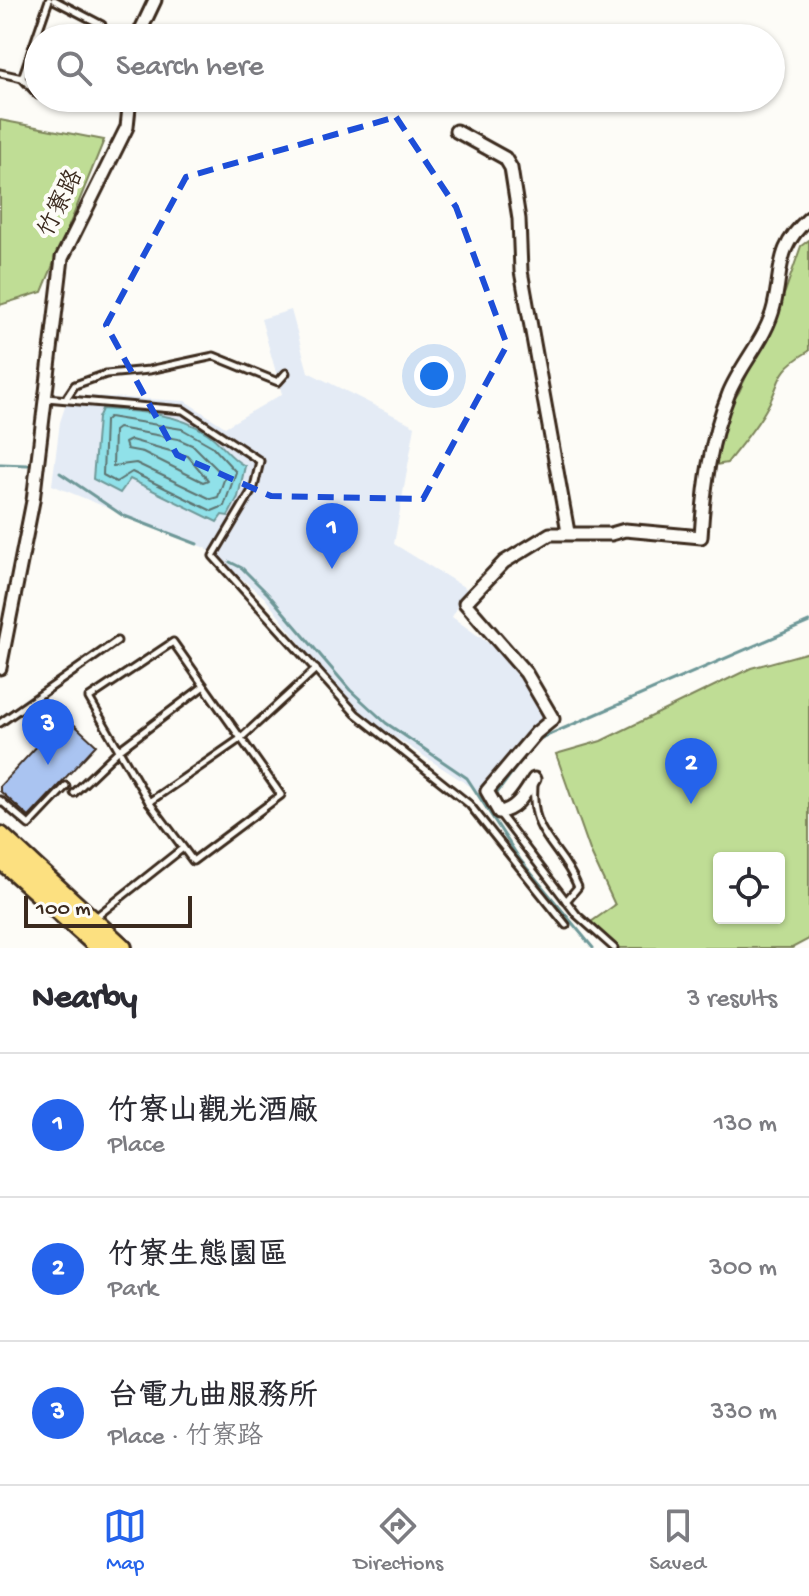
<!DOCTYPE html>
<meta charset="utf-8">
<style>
:root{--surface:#fff;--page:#f7f7f7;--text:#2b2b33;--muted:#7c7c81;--line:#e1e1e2;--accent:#2563eb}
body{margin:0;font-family:"Gochi Hand","LXGW WenKai TC",sans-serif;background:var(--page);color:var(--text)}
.controls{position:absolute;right:24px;bottom:24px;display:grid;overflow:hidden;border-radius:8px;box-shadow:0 2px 6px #0004}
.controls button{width:72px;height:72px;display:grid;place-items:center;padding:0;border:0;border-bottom:2px solid var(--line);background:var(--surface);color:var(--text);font:40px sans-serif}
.scale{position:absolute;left:24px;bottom:20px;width:168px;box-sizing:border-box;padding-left:8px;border:4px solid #3b2a1e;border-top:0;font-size:22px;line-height:28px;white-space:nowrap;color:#3b2a1e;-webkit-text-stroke:6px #fdfcf7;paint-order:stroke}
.you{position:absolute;left:434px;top:376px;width:28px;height:28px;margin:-20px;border:6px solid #fff;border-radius:50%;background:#1a73e8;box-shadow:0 0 0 12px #1a73e833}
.badge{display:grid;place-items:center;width:52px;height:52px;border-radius:50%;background:var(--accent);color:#fff;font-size:26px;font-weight:700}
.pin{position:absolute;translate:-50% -66px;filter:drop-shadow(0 2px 4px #0008)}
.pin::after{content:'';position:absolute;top:42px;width:28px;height:24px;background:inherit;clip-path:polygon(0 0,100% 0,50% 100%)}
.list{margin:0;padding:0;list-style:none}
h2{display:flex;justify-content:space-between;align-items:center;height:104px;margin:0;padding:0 32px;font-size:34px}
h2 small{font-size:26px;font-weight:400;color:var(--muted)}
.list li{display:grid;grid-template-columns:52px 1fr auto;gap:24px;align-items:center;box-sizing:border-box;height:144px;padding:0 32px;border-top:2px solid var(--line)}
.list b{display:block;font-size:30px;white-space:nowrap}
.list p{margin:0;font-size:26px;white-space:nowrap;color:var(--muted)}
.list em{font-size:26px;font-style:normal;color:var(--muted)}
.icon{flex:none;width:44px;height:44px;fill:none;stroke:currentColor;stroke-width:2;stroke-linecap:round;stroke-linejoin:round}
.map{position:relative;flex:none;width:809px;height:948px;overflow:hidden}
.search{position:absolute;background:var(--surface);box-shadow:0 2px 6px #0004;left:24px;right:24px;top:24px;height:88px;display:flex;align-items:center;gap:20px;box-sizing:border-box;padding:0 28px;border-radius:44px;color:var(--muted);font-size:30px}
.sheet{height:536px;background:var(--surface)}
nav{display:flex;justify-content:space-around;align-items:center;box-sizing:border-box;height:112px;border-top:2px solid var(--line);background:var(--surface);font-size:22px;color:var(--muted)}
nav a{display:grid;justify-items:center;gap:4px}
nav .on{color:var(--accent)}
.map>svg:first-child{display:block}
</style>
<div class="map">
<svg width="809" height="948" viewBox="0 0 809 948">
<rect width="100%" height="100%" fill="#fdfcf7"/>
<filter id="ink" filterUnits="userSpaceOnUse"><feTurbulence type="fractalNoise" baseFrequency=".0125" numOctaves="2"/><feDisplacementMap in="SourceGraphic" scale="16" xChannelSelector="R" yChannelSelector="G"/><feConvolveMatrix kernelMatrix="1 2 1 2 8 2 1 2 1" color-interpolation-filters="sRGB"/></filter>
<g filter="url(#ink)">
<polygon fill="#e4ebf5" points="291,310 308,372 415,426 394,544 467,589 452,617 520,666 551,724 526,733 479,792 350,708 264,597 205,548 52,485 60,422 69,395 185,401 225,427 282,394 261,319"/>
<g fill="#bfdd95" stroke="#7d845a" stroke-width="2" fill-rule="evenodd">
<polygon points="0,120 104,140 42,292 0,305"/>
<path d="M 809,240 L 809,351 C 772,373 783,382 765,411 C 754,430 740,446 727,463 L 716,465 L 709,459 L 717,425 L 739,392 L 785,292 L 801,246 Z"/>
<path d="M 809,652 L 809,939 L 792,948 L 614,948 L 591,922 L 615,905 L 591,853 L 556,754 L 601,741 L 751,668 ZM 719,858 L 779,858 L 779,918 L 719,918 Z"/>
</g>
<path fill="#90e1e9" stroke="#6e9898" stroke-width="2" d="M 102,409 C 136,411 178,413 207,433 C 222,443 229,458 245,466 L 238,497 L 228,516 L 222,515 L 217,522 L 130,479 L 120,493 L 93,479 L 98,418 Z"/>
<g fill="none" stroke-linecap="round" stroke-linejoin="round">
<g stroke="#5d736f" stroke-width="2">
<polygon points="109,417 182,429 212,446 236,472 224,506 212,511 132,472 116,482 103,475 105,421"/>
<polygon points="118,428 178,439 194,446 225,477 218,497 211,499 136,463 113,466 114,431"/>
<polygon points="131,440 188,456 208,480 203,482 143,452 127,449 125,443"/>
</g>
<g stroke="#6e9898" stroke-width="3">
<polyline points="0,464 28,465"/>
<polyline points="60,473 122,515 197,544"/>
<polyline points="230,562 242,568 268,594 350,690 386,723 467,778 521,861 593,948"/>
<polyline points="537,740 809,622"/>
<polyline points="494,797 525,755"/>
</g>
</g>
<polygon fill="#aac4f1" stroke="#3b2a1e" stroke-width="2" points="65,716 96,745 29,817 0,791 0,786"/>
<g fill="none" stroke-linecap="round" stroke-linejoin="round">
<defs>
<g id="service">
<polyline points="54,0 102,25 103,38"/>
<polyline points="0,73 22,78 38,95"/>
<polyline points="22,78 49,0"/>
<polyline points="49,98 78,104 83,98"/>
<polyline points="67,397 75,385 106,374 149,370 214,356 278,382 286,373"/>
<polyline points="46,398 183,410 260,461 254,487 213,556 356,714 469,804 566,925"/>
<polygon points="173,642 281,795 193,861 149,802 89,698"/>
<polyline points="0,723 117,641"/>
<path d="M 534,784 C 530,838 560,843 578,887 L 566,901"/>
<polyline points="74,793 119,750 204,686"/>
<polyline points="0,800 29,825 66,786"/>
<polyline points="149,802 240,739 316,669"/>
<polyline points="499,813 577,915 614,948"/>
<polyline points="96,917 183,848"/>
</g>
<g id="minor">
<polyline points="137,38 155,0"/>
<polyline points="456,131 505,158 511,168 519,219 521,271 568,532"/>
<polyline points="0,668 33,501 62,258 127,127 130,98"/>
<path d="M 534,779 C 525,793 517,810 499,812 L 487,791 L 536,733 L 553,719 L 526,673 L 465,603 L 504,562 L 550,534 L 611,534 L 625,530 L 701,537 C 704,487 710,440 729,393 C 741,364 767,337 774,306 C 783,267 775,249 809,218"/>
</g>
<g id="primary">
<polyline points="0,836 122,948"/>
<polyline points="0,858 101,948"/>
</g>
</defs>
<use href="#service" stroke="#3b2a1e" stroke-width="11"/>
<use href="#minor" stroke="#3b2a1e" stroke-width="17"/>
<use href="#primary" stroke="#3b2a1e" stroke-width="24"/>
<use href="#service" stroke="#fdfcf7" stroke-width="5"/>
<use href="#minor" stroke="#fdfcf7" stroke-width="11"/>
<use href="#primary" stroke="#fce080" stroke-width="18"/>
</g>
</g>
<path fill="none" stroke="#1d4ed8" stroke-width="6" stroke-dasharray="16 10" stroke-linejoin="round" d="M 396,117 L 456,207 L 507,345 L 423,499 L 271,496 L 177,455 L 106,325 L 186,177 Z"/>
<g text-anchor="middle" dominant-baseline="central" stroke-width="8" stroke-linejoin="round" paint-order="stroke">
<g font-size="24" fill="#3b2a1e" stroke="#fdfcf7">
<text transform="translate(62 204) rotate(-64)">竹寮路</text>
</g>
</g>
</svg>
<div class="controls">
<button><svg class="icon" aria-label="locate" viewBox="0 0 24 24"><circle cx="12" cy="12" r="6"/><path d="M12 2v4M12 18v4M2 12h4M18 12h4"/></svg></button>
</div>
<div class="scale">100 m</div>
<div class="you"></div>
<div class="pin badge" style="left:332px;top:569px">1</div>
<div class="pin badge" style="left:691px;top:804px">2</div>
<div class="pin badge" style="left:48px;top:765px">3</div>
<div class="search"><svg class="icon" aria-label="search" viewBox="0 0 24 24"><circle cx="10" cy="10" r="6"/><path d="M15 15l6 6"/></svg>Search here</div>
</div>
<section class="sheet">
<h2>Nearby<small>3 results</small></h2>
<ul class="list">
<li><span class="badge">1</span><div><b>竹寮山觀光酒廠</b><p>Place</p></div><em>130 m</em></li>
<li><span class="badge">2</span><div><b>竹寮生態園區</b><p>Park</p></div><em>300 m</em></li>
<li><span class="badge">3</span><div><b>台電九曲服務所</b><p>Place · 竹寮路</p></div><em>330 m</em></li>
</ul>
</section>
<nav>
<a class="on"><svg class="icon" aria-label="map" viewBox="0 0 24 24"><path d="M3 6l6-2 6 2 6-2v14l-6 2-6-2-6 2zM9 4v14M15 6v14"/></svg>Map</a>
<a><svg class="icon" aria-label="directions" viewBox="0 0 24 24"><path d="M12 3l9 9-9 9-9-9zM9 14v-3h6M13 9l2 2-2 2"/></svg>Directions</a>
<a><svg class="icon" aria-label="saved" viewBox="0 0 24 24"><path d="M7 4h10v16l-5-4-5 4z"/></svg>Saved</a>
</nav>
